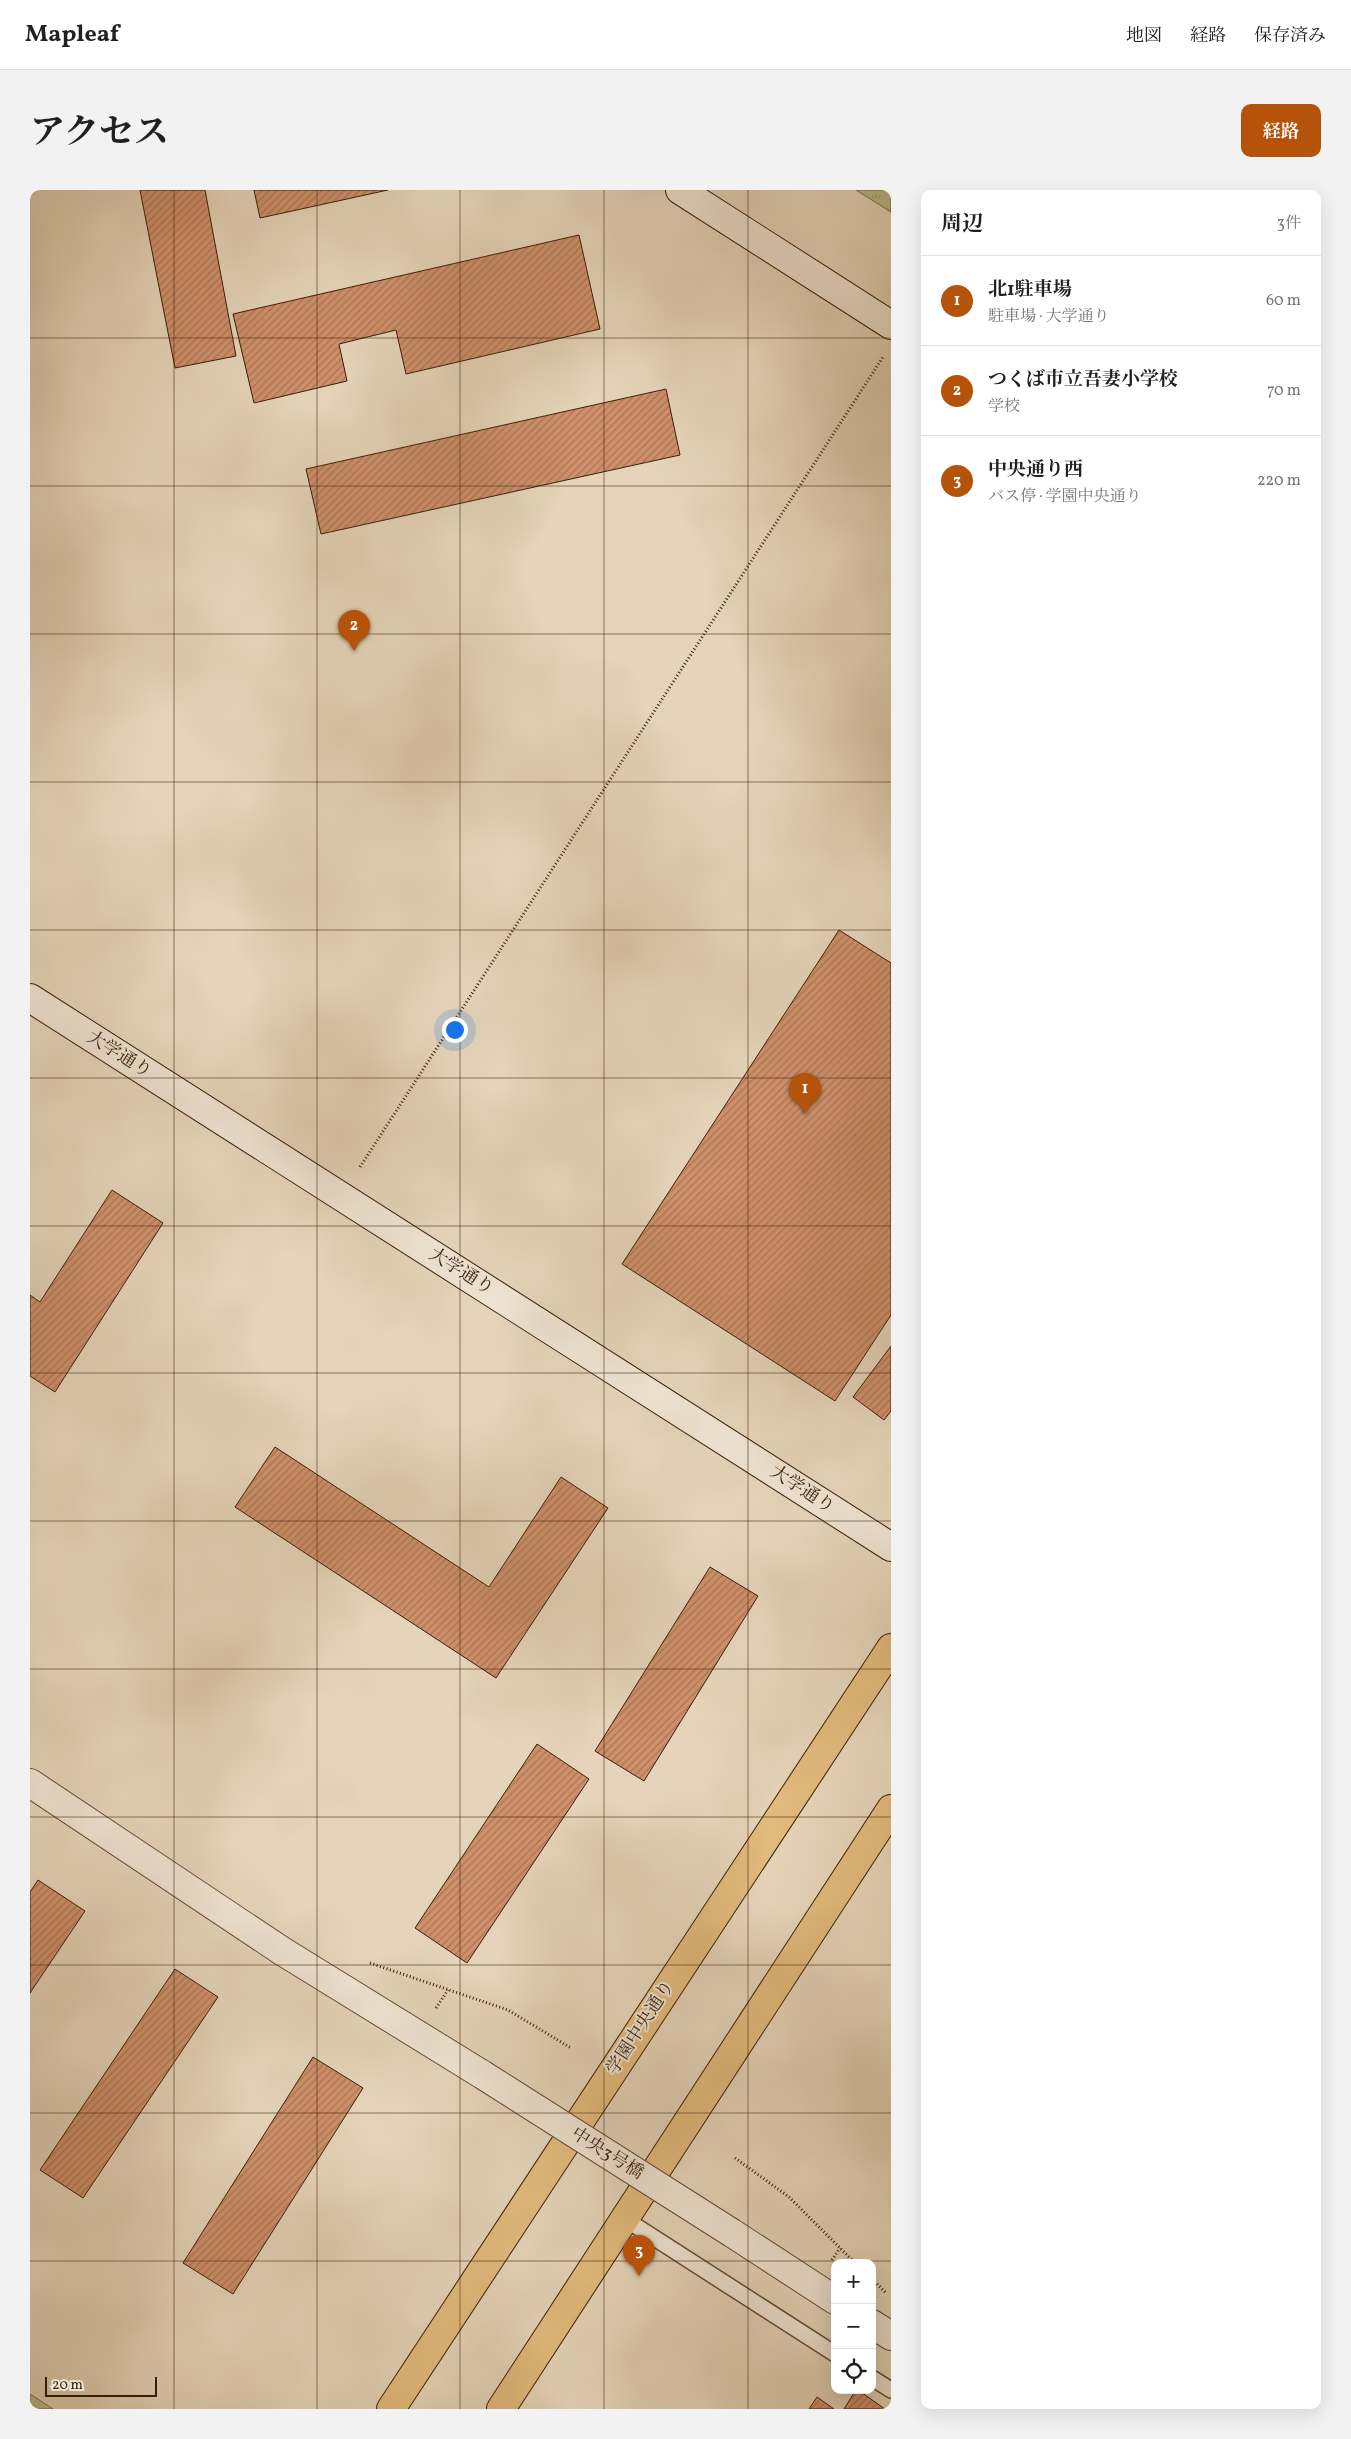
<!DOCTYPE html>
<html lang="ja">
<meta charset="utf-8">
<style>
:root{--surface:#fff;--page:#f2f2f2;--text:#202124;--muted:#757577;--line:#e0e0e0;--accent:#b45309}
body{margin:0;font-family:Vollkorn,"Noto Serif JP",serif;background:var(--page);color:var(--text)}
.controls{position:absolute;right:15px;bottom:15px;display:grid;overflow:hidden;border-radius:10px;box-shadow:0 5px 20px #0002}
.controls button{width:45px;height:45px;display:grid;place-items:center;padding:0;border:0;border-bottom:1px solid var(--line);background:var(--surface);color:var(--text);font:25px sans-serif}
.scale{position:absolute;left:15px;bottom:12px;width:112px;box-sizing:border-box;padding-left:5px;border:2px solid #3a1e07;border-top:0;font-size:14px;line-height:18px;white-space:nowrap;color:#3a1e07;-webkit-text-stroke:4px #eee3d2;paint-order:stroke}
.you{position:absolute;left:424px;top:839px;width:18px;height:18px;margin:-12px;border:4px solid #fff;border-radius:50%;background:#1a73e8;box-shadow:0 0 0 8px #1a73e833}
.badge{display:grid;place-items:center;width:32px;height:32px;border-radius:50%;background:var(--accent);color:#fff;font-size:16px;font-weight:700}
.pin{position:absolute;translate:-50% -41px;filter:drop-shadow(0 1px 2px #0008)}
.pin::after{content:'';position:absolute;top:26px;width:18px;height:15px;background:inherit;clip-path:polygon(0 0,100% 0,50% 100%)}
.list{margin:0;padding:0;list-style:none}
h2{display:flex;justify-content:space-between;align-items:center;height:65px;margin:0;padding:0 20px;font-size:21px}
h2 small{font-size:16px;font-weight:400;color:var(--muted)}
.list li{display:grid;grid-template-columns:32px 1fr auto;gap:15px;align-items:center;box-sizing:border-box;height:90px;padding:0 20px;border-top:1px solid var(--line)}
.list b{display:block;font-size:19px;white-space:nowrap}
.list p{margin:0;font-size:16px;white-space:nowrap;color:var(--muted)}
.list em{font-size:16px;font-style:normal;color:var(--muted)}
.icon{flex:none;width:28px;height:28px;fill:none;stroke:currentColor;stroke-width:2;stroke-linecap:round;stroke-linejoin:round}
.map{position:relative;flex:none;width:861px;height:2219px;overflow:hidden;border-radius:10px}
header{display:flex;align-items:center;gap:30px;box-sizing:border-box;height:70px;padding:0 25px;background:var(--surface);border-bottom:1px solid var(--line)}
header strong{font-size:24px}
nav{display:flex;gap:28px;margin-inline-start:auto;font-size:18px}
.intro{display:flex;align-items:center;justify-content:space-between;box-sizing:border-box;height:120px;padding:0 30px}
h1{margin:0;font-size:35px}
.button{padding:12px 22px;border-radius:10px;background:var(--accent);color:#fff;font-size:18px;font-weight:700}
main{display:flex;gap:30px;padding:0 30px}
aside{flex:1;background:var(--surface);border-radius:10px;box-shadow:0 5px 20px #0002}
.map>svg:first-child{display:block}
</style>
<header>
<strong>Mapleaf</strong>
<nav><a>地図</a><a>経路</a><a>保存済み</a></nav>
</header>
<div class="intro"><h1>アクセス</h1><a class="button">経路</a></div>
<main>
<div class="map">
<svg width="861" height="2219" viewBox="0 0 861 2219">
<defs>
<pattern id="park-tufts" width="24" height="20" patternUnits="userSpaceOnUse" patternTransform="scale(1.25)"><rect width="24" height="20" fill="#bbbb8b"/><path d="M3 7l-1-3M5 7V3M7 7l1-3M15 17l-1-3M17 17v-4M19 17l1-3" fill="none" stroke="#a2a076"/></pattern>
<pattern id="building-hatch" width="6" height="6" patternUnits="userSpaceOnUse" patternTransform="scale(1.25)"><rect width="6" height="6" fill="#cf906b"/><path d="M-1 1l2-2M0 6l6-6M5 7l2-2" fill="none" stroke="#a97556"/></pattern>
</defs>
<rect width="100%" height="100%" fill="#e5d4b9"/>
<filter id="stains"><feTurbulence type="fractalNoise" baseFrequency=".004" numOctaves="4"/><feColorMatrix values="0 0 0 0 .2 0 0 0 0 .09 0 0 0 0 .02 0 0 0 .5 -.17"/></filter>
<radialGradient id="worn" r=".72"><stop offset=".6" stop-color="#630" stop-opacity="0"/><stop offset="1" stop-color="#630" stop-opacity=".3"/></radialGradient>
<polygon fill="#bbbb8b" stroke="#7a6c49" points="0,2204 23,2219 0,2219"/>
<polygon fill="url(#park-tufts)" stroke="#7a6c49" points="826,0 861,0 861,22"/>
<g fill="url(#building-hatch)" stroke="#3a1e07">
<polygon points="110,0 175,0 206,166 145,178"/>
<polygon points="224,0 358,0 230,28"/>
<polygon points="549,45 570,139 376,184 366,140 309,154 317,191 224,213 203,124"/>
<polygon points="636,199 650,265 291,344 276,279"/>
<polygon points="809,740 861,773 861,1125 805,1211 592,1074"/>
<polygon points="82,1000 133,1033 25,1202 0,1186 0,1105 10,1112"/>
<polygon points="861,1156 861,1221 854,1230 823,1207"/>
<polygon points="245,1257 459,1397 531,1287 578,1318 466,1488 205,1317"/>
<polygon points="680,1377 728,1406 614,1591 565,1561"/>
<polygon points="507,1554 559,1589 437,1773 385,1738"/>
<polygon points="8,1690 55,1721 0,1803 0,1702"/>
<polygon points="145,1779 188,1807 53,2008 10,1980"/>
<polygon points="283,1867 333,1898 203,2104 153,2073"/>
<polygon points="826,2200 828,2200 855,2219 814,2219"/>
<polygon points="787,2207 804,2219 779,2219"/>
</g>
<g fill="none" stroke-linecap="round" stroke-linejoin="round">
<defs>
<g id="lane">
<polyline points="595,2029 805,2164"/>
<polyline points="842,2188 861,2200"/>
</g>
<g id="street">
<polyline points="0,1593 252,1761 453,1885"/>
<polyline points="702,2043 805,2110"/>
<polyline points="842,2134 861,2146"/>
</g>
<g id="secondary">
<polyline points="650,0 861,135"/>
<polyline points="0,808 861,1357"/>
</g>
<g id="primary">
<polyline points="361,2219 861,1458"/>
<polyline points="471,2219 861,1619"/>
</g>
</defs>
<use href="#lane" stroke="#654c34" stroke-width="18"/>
<use href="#street" stroke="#654c34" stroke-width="30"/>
<use href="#secondary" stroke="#3a1e07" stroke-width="30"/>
<use href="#primary" stroke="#3a1e07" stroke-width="30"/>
<g stroke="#3a1e07" stroke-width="3" stroke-dasharray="1 2.5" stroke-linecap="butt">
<polyline points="330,977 853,167"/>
<polyline points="340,1773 478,1820 541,1858"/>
<polyline points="406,1818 418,1800"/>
<polyline points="705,1968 759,2007 825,2073"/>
<polyline points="802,2070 810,2058"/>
<polyline points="842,2089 856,2103"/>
</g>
<use href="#lane" stroke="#eee3d2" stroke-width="15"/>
<use href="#street" stroke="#eee3d2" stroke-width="28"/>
<use href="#secondary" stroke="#eee3d2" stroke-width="28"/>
<use href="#primary" stroke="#e2ba7c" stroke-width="28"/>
<defs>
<polyline id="street-bridge" points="453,1885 702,2043"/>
</defs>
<use href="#street-bridge" stroke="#654c34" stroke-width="30" stroke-linecap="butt"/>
<use href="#street-bridge" stroke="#eee3d2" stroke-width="28"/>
</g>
<path fill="none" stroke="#3a1e07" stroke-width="1" stroke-opacity="0.55" d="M 144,0 L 144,2219M 287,0 L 287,2219M 430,0 L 430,2219M 574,0 L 574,2219M 718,0 L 718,2219M 0,148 L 861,148M 0,296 L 861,296M 0,444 L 861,444M 0,592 L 861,592M 0,740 L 861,740M 0,888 L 861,888M 0,1036 L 861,1036M 0,1183 L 861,1183M 0,1331 L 861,1331M 0,1479 L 861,1479M 0,1627 L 861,1627M 0,1775 L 861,1775M 0,1923 L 861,1923M 0,2071 L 861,2071"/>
<g text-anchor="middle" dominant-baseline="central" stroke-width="4" stroke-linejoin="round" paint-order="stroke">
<g font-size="18" fill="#3a1e07" stroke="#eee3d2">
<text transform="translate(89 865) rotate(32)">大学通り</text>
<text transform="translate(431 1082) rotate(32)">大学通り</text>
<text transform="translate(772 1300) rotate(33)">大学通り</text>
<text transform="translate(611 1838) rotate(-57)">学園中央通り</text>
<text transform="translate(577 1964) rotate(32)">中央3号橋</text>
</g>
</g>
<rect width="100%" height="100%" filter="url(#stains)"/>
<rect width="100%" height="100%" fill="url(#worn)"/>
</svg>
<div class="controls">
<button>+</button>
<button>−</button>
<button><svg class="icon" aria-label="locate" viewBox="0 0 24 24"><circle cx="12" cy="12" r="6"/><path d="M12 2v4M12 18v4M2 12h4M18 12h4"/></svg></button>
</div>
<div class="scale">20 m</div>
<div class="you"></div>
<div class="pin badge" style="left:775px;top:924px">1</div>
<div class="pin badge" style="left:324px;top:461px">2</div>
<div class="pin badge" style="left:609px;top:2086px">3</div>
</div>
<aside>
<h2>周辺<small>3件</small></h2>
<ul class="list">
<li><span class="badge">1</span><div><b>北1駐車場</b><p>駐車場 · 大学通り</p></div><em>60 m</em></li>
<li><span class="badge">2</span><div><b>つくば市立吾妻小学校</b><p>学校</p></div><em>70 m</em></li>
<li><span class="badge">3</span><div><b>中央通り西</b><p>バス停 · 学園中央通り</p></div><em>220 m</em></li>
</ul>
</aside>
</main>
